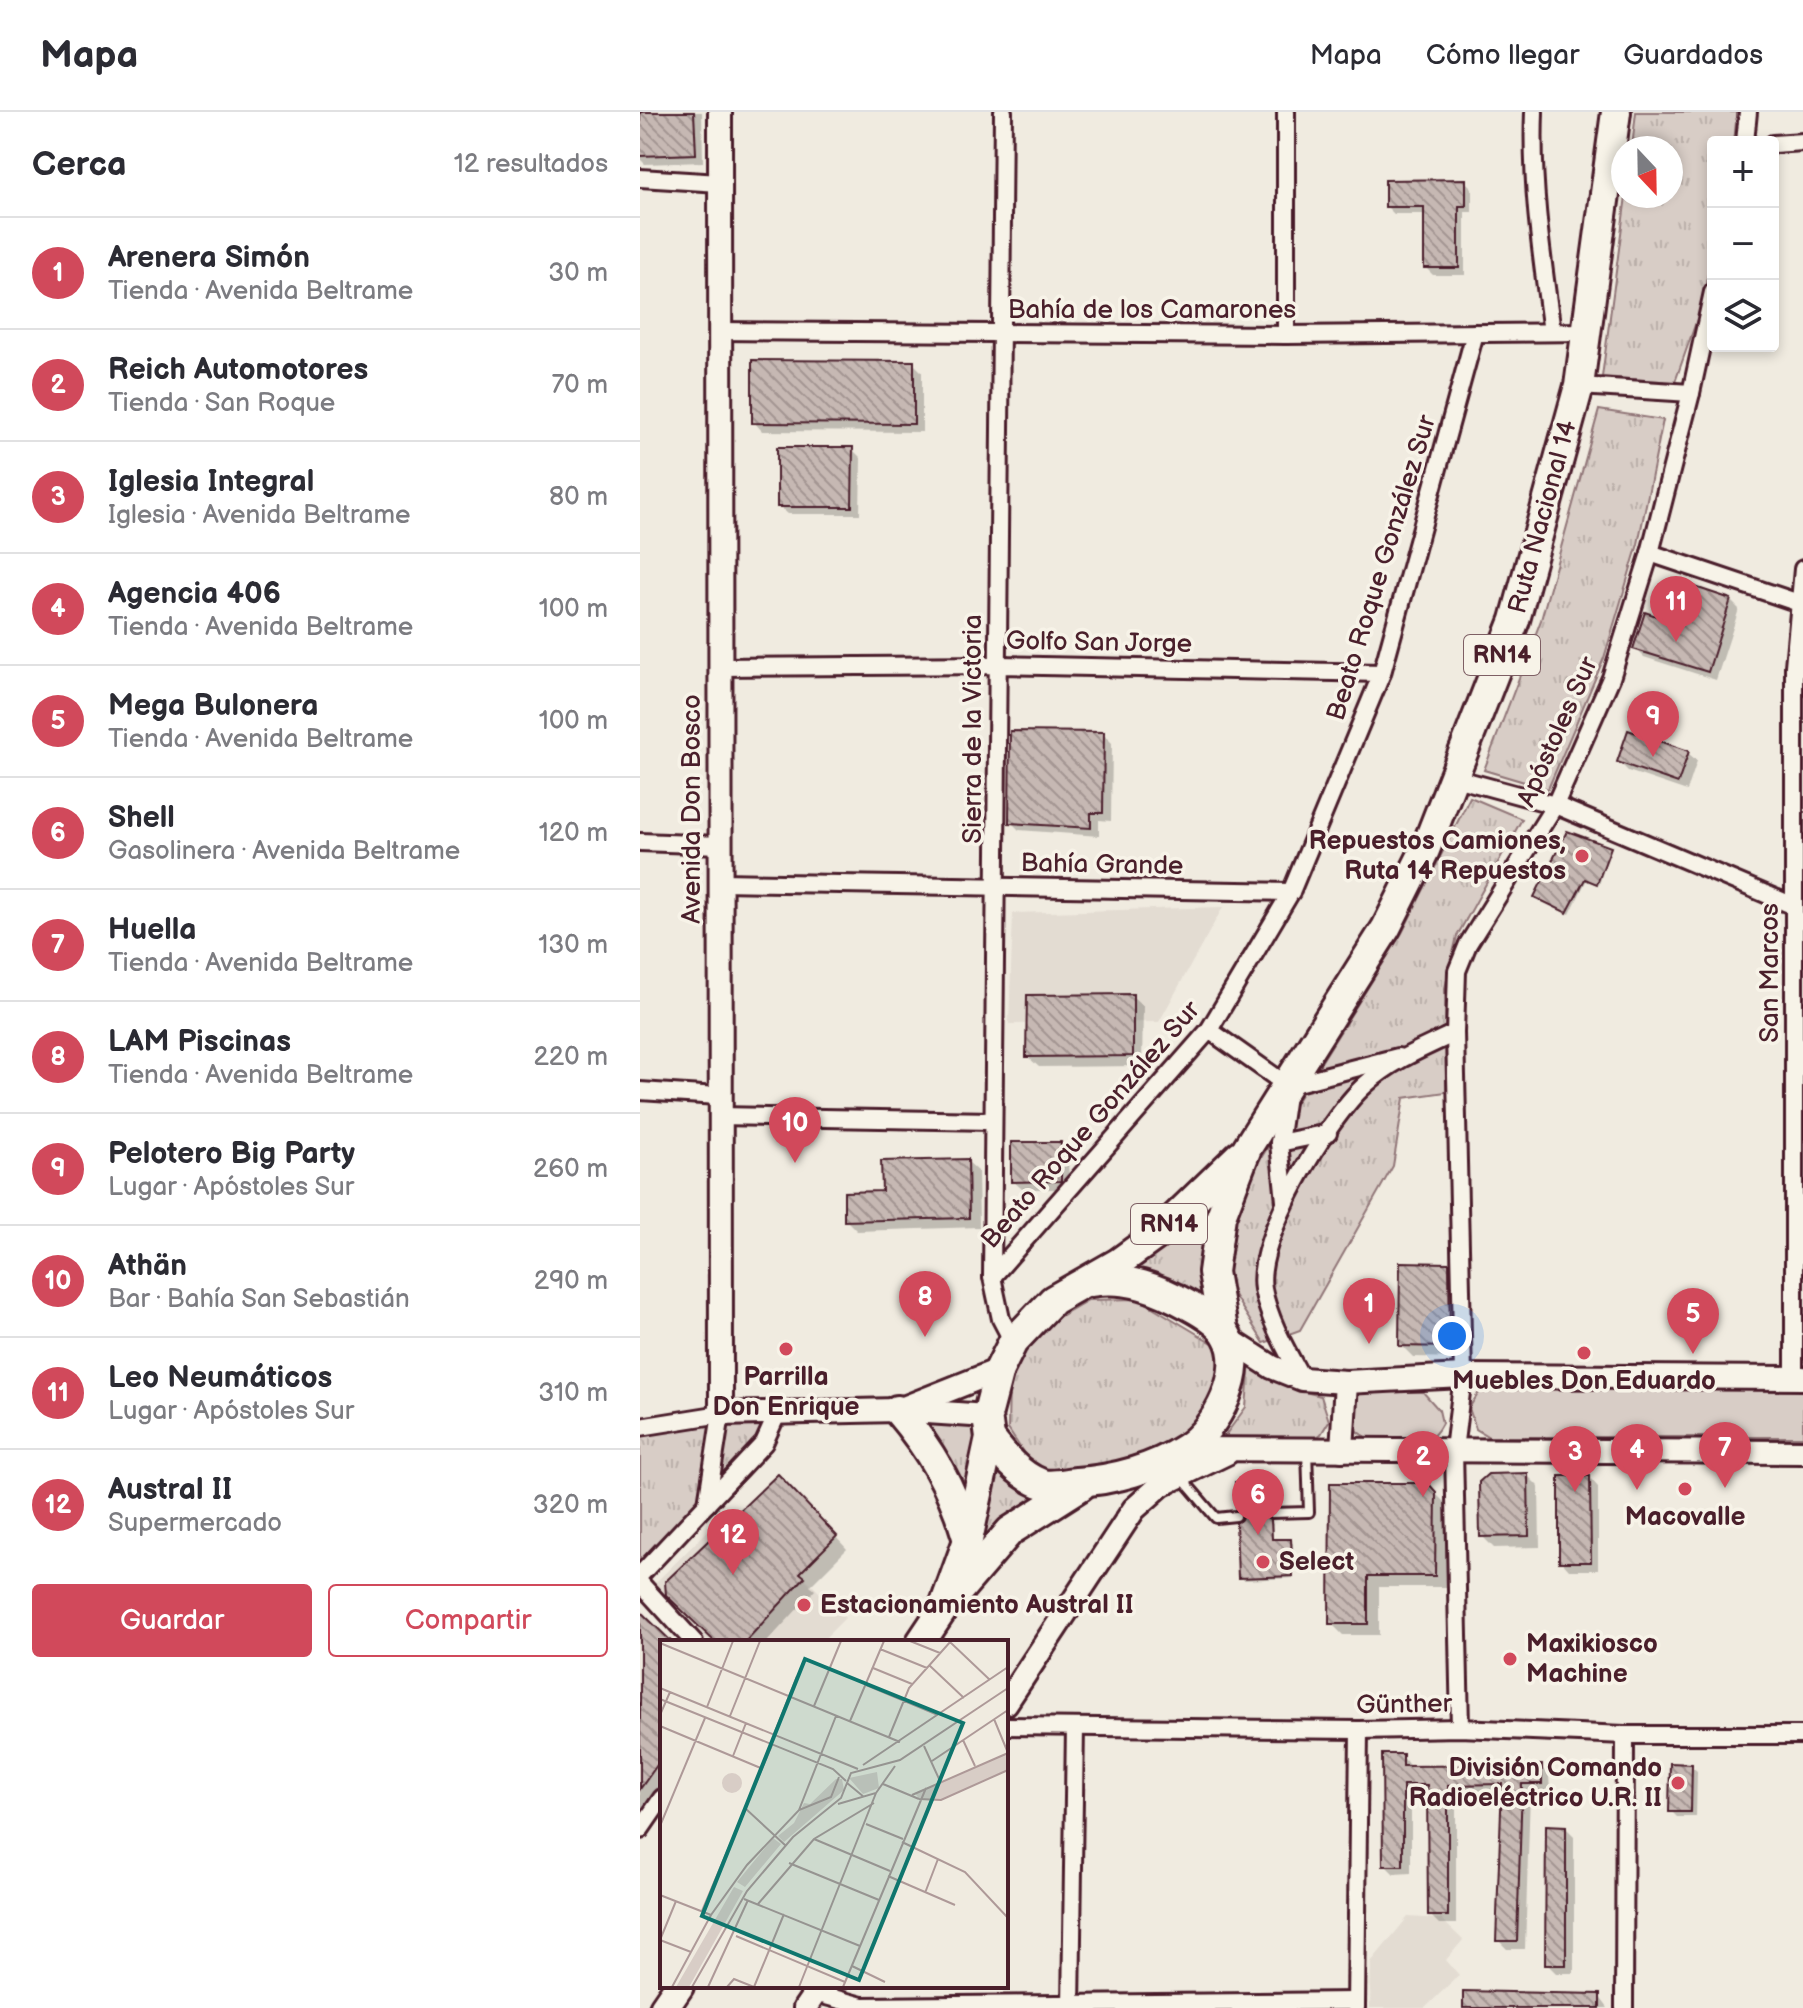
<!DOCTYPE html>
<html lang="es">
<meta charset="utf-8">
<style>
:root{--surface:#fff;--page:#f7f7f7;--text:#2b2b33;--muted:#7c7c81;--line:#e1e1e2;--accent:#d1495b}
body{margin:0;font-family:"Balsamiq Sans",sans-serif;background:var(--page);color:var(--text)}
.controls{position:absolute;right:24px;top:24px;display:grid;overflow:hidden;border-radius:8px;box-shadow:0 4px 12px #0003}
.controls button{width:72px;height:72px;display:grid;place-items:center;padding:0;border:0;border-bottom:2px solid var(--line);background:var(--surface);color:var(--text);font:40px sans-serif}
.compass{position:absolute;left:971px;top:24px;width:72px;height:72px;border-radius:50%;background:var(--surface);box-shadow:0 4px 12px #0003;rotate:158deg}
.you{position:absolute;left:812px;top:1224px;width:28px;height:28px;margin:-20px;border:6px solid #fff;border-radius:50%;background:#1a73e8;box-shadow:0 0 0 12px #1a73e833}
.badge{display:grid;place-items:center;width:52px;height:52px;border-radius:50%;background:var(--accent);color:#fff;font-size:26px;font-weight:700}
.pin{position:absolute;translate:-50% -66px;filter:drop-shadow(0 2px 4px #0008)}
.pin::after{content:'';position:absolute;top:42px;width:28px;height:24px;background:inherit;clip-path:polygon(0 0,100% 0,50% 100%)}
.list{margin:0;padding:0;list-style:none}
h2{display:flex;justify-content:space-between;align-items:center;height:104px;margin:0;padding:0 32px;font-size:34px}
h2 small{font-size:26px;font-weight:400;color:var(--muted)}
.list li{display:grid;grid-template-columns:52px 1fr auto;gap:24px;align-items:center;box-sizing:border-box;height:112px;padding:0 32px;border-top:2px solid var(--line)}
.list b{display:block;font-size:30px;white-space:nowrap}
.list p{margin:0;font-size:26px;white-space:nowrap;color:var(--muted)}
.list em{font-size:26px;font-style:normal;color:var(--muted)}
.actions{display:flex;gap:16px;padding:24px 32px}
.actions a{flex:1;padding:18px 0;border:2px solid var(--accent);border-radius:8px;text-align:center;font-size:28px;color:var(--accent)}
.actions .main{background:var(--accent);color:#fff}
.icon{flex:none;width:44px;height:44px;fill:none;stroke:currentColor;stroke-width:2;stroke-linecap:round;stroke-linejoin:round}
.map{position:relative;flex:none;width:1163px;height:1896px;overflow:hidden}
header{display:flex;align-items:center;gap:48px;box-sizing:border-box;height:112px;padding:0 40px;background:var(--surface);border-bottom:2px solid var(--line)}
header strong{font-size:38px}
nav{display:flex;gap:44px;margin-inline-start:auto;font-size:28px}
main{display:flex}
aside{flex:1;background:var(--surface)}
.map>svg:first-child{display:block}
</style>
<header>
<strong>Mapa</strong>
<nav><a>Mapa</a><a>Cómo llegar</a><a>Guardados</a></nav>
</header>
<main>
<aside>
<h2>Cerca<small>12 resultados</small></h2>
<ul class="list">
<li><span class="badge">1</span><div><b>Arenera Simón</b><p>Tienda · Avenida Beltrame</p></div><em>30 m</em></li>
<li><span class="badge">2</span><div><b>Reich Automotores</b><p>Tienda · San Roque</p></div><em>70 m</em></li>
<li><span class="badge">3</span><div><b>Iglesia Integral</b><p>Iglesia · Avenida Beltrame</p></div><em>80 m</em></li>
<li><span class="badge">4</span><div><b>Agencia 406</b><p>Tienda · Avenida Beltrame</p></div><em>100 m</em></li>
<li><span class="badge">5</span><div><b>Mega Bulonera</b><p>Tienda · Avenida Beltrame</p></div><em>100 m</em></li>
<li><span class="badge">6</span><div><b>Shell</b><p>Gasolinera · Avenida Beltrame</p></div><em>120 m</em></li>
<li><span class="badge">7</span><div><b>Huella</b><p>Tienda · Avenida Beltrame</p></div><em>130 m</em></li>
<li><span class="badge">8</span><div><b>LAM Piscinas</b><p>Tienda · Avenida Beltrame</p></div><em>220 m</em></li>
<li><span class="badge">9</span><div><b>Pelotero Big Party</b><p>Lugar · Apóstoles Sur</p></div><em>260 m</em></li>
<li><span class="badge">10</span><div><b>Athän</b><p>Bar · Bahía San Sebastián</p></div><em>290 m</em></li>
<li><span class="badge">11</span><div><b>Leo Neumáticos</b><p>Lugar · Apóstoles Sur</p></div><em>310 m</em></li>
<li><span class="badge">12</span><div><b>Austral II</b><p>Supermercado</p></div><em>320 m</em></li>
</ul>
<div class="actions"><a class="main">Guardar</a><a>Compartir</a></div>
</aside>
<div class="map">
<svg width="1163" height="1896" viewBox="0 0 1163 1896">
<defs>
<pattern id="grass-tufts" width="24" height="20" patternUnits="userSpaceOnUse" patternTransform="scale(2)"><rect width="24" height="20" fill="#d8cdc6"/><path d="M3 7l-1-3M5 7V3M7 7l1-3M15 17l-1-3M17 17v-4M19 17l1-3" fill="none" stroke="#bbb0aa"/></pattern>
<pattern id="building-back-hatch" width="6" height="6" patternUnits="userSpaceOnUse" patternTransform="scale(2)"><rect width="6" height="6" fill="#c6b8b3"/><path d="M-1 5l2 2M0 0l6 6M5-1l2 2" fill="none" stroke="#a39592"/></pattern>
</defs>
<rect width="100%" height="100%" fill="#f0ebe0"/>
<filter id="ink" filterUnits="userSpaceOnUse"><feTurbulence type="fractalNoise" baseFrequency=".0125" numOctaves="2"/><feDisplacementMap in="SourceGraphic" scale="16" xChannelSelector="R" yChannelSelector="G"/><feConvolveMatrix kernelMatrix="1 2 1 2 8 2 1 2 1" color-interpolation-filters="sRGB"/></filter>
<g filter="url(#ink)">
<g fill="#e3dcd2">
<polygon points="583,795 519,910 369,912 373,801"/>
<polygon points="93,1394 205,1506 181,1530 68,1530 12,1474"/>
<polygon points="768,1805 801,1807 823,1828 806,1848 819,1863 785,1896 730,1896 731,1850"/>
</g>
<g fill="url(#grass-tufts)" stroke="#917678" stroke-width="2">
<polygon points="996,0 1097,0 1094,30 1073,30 1073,135 1062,193 1035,270 962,265 986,84 1031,84 1031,36 992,36"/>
<polygon points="959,298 1023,308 998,432 964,546 908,677 844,658 901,508"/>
<polygon points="830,685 882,707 817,824 805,876 806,980 764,986 753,1054 660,1218 624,1231 584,1167 589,1115 616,1054 762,821"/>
<polygon points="576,1079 576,1203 481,1161"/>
<polygon points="499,1187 574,1232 584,1256 579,1294 540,1332 488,1345 448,1362 420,1364 389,1349 368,1317 369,1270 398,1217 448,1188"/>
<polygon points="610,1249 661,1279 681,1284 689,1309 681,1322 671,1329 584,1325 606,1295"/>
<polygon points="138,1300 124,1331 0,1463 0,1315"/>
<polygon points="280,1312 342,1315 328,1388 311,1346"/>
<polygon points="353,1343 413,1387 328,1436"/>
</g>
<g fill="#d8cdc6" stroke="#917678" stroke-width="2">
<polygon points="855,1276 1163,1277 1163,1325 849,1325 836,1317 829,1296 840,1279"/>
<path d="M 736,1279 L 783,1280 L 799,1298 L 802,1311 C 798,1319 793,1326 785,1328 C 768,1332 730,1332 717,1319 C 709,1311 712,1300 713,1289 L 720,1282 Z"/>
</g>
<g fill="#0003">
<polygon points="0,0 62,0 63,50 5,52 0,47"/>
<polygon points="825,69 832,76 832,100 825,100 825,163 793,163 786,156 786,102 754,102 747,95"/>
<polygon points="273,251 282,260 282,320 122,319 114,310"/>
<polygon points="212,337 221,346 220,402 148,402 139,394"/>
<polygon points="1090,488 1099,497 1076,568 1004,545 995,536 1020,507"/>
<polygon points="463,622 472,631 471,709 459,708 459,724 379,718 371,710"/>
<polygon points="1048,641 1057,649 1047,679 988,659 979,650"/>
<polygon points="970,737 959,773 947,767 930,802 899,787"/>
<polygon points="492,884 503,894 502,954 399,955 388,945"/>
<polygon points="420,1032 428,1041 429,1077 382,1077 373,1069"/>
<polygon points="327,1049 338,1059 339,1115 217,1119 206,1108 244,1081"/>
<polygon points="809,1153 820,1165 821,1246 773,1245 761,1233"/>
<polygon points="887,1363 899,1375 900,1435 854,1436 842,1424"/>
<polygon points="950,1366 958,1375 958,1458 929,1458 921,1449"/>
<polygon points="629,1371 632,1397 625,1405 633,1412 633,1429 653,1431 654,1466 602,1468"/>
<polygon points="787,1373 807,1393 807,1475 739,1475 739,1523 703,1523 691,1511"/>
<polygon points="150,1376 207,1437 170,1474 175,1478 127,1530 78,1530"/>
<polygon points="0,1505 29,1530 22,1530 22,1673 0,1703"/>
<polygon points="762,1644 771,1656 901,1655 909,1663 910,1680 890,1680 885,1837 867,1837 858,1828 863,1680 816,1681 816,1812 799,1812 790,1803 789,1681 771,1681 771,1761 754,1762 745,1753"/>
<polygon points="1051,1654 1057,1659 1056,1705 1037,1705 1031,1699"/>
<polygon points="926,1716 934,1724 934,1861 916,1861 907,1852"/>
<polygon points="959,1884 968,1896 825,1896"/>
</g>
<g fill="url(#building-back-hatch)" stroke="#4a1f2b" stroke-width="2">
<polygon points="0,0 54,0 56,42 0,44"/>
<polygon points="826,67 826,94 819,94 819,156 784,156 784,95 745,95 745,68"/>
<polygon points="112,248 274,249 274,312 112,311"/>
<polygon points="137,335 213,335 212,395 137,395"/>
<polygon points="1031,467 1091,487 1068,560 993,537 1005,500 1019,505"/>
<polygon points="988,618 1049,639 1038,671 977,650"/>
<polygon points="370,619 464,620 463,701 451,701 451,716 369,711"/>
<polygon points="927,719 971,735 957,772 945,767 927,801 894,785"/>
<polygon points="493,882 493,944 386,945 387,883"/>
<polygon points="371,1030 421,1030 421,1069 371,1070"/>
<polygon points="328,1047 329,1106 204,1109 204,1080 242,1079 241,1049"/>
<polygon points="760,1150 809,1151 810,1235 759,1234"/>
<polygon points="888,1361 889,1424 840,1425 839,1370 848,1362"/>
<polygon points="138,1362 197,1424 160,1461 165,1465 105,1530 75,1530 26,1483 25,1470"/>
<polygon points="919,1364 950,1364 951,1450 919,1450"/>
<polygon points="630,1369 631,1394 624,1402 631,1408 632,1427 651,1427 653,1464 598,1466 596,1411 603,1404 596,1397 595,1370"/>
<polygon points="690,1371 788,1371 796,1380 795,1464 728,1464 728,1512 689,1512"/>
<polygon points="0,1499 32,1530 22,1530 22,1646 0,1677"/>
<polygon points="742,1642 763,1642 763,1654 902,1653 902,1672 882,1672 877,1829 856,1829 862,1672 808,1673 808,1804 788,1804 787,1673 763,1673 763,1754 743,1754"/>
<polygon points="1030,1651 1052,1652 1051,1700 1029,1700"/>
<polygon points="906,1713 926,1714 926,1853 905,1853"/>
<polygon points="823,1879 960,1882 960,1896 823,1896"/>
</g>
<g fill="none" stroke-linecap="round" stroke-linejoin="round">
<defs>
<g id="lane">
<polyline points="540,1364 576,1406 596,1404"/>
<polyline points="631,1401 669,1400 667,1338"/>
</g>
<g id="street">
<polyline points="363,0 352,1165 361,1207 373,1230"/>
<path d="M 894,0 C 891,74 902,146 912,220"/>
<polyline points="1105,30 1108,0"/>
<polyline points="1133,32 1163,30"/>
<polyline points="0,66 80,71"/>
<polyline points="78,219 646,223 946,220"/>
<polyline points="646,223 646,0"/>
<polyline points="939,274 1051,281"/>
<polyline points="1010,441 1159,491"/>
<polyline points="80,555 358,553 742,561"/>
<polyline points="815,666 915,693 1154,794"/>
<polyline points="0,730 80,733"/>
<polyline points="81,770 651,780"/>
<polyline points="569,918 648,974"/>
<polyline points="815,921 823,1264 814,1338 820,1616"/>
<polyline points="649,973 758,945"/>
<polyline points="0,979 78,984"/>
<polyline points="78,1004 353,1009"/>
<polyline points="639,1031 688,1021"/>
<polyline points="645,1089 639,1031 646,983"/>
<polyline points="352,1165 569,918 651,780 742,561 835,221"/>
<polyline points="1154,1266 1154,554 1163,457"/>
<path d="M 662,1267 C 647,1239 629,1209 623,1177 C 614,1128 688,1006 725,973 C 751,949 783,936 815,921 L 817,859 L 828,832 L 915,693 L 971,566 L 1010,441 L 1051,281 L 1073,180"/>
<polyline points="0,1315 81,1302 67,1392"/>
<polyline points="0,1463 124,1331 138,1300"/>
<polyline points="0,1471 54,1530"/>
<polyline points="366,1614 719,1618 820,1616 985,1623 1163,1623"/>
<polyline points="0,1718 22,1686"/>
<polyline points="175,1881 222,1894 716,1889"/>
<polyline points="431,1896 435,1615"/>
<polyline points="716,1896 719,1618"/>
<polyline points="984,1896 985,1623"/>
</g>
<g id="secondary">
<polyline points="80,0 81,1302 257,1298 347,1304"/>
<polyline points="590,1228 632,1255 662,1267 706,1270 823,1264 1163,1266"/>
<polyline points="266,1295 359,1258"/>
<polyline points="545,1337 1163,1340"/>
<polyline points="702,1338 706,1270"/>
<polyline points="366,1591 494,1397 521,1373 587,1341"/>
<polyline points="165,1896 180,1874"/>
</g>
<g id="highway">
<polyline points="583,1217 573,1160 581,1104 607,1036 746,816 785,738 875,508 939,274 976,0"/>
<path d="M 257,1298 C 291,1338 312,1375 327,1425"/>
<path d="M 350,1326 C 364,1344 378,1362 400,1371 C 409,1375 425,1371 436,1370 C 473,1368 514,1357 546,1336 C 576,1317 607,1259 587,1224 C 580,1211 563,1201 550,1194 C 518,1176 487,1164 451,1170"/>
<polyline points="303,1497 328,1428 350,1326 347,1304 359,1258 373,1230 413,1188 478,1151 518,1122 600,1043"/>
<polyline points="281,1530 303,1497 370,1419 441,1374"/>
<polyline points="24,1896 39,1874"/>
</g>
</defs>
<use href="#lane" stroke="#4a1f2b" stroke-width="14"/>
<use href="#street" stroke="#4a1f2b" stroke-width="22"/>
<use href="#secondary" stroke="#4a1f2b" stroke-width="28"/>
<use href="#highway" stroke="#4a1f2b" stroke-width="34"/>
<use href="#lane" stroke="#f7f3e8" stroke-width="8"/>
<use href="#street" stroke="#f7f3e8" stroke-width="16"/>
<use href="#secondary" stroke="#f7f3e8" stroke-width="22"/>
<use href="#highway" stroke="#f7f3e8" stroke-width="28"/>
</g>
</g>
<g fill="#d1495b" stroke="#f7f3e8" stroke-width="3">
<circle cx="942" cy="744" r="8"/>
<circle cx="146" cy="1237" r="8"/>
<circle cx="944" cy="1241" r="8"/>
<circle cx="1045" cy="1377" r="8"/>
<circle cx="623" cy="1450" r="8"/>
<circle cx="164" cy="1493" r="8"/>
<circle cx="870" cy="1547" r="8"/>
<circle cx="1038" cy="1671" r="8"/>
</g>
<g text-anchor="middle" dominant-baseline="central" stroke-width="7" stroke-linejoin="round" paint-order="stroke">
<g fill="#f7f3e8" stroke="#7e5f64" stroke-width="2">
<rect x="824" y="523" width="76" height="40" rx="6"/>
<rect x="491" y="1092" width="76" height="40" rx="6"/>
</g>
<g font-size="24" font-weight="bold" fill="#4a1f2b">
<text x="862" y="543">RN14</text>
<text x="529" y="1112">RN14</text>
</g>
<g font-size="26" fill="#4a1f2b" stroke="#f7f3e8">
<text x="512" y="198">Bahía de los Camarones</text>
<text transform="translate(903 405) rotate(-75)">Ruta Nacional 14</text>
<text transform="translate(742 456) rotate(-73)">Beato Roque González Sur</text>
<text transform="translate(459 531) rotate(1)">Golfo San Jorge</text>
<text transform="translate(333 617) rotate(-90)">Sierra de la Victoria</text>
<text transform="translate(918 620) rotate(-66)">Apóstoles Sur</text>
<text transform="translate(52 697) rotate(-90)">Avenida Don Bosco</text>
<text transform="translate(462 753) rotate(1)">Bahía Grande</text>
<text transform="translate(1130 861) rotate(-90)">San Marcos</text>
<text transform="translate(451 1013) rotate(-49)">Beato Roque González Sur</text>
<text transform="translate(764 1593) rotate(-1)">Günther</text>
</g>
<g font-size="26" font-weight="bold" fill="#4a1f2b" stroke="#f7f3e8">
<text x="926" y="729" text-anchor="end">Repuestos Camiones,<tspan x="926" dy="30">Ruta 14 Repuestos</tspan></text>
<text x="146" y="1265">Parrilla<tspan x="146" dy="30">Don Enrique</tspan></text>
<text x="944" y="1269">Muebles Don Eduardo</text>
<text x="1045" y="1405">Macovalle</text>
<text x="639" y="1450" text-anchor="start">Select</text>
<text x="180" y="1493" text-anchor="start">Estacionamiento Austral II</text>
<text x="886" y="1532" text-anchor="start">Maxikiosco<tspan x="886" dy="30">Machine</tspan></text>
<text x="1022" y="1656" text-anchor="end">División Comando<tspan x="1022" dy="30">Radioeléctrico U.R. II</tspan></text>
</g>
</g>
<g transform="translate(20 1528)">
<rect width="348" height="348" fill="#f0ebe0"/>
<path d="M 348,113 L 348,130 L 281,160 L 259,159 L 255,153 ZM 217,132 L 219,148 L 203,154 L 189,138 ZM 176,139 L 182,139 L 184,150 L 124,202 L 118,196 L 134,183 L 144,163 L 150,164 ZM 113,198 L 121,204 L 85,247 L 77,242 ZM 74,247 L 83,251 L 29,347 L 16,347 Z" fill="#d8cdc6"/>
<path d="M62 143a10 10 0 1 1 20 0a10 10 0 1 1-20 0Z" fill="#d8cdc6"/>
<path fill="none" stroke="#ae9998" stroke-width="2" d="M 250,1 L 280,13M 290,2 L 330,40M 0,3 L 240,102M 220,9 L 267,28M 269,25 L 304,58M 213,28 L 252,44M 206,45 L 278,75M 0,48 L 198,129M 0,59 L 173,129 L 186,141M 154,66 L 181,1M 47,67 L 73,1M 0,75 L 10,52M 70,76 L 100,1M 334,79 L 348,113M 190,81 L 224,1M 0,86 L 103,129M 114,94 L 137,36M 229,97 L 249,48 L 291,1M 303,100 L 315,126M 264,106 L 280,141M 73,116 L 86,83M 272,121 L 348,70M 203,125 L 348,27M 223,144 L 259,159M 252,155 L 348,113M 204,157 L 187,143 L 191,133 L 240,120 L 348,48M 259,159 L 281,160 L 348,130M 178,164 L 216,153 L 235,126M 86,169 L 125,205M 139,170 L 176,76M 206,184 L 243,199M 0,186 L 45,78M 154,199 L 230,231M 242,202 L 305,232 L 348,278M 129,223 L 219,260M 228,236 L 295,265M 265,253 L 278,219M 0,255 L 51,275M 84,259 L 200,306M 98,264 L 154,199 L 214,163M 42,271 L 112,105M 76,296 L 185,342M 0,300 L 16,261M 0,300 L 31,312M 192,326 L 225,342M 12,347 L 51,275 L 87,225 L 139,170 L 171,157 L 179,137M 32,347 L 87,251 L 133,197 L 181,158 L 187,143M 48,347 L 88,260M 67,347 L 74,339 L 94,347M 94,347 L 124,274M 139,347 L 216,153M 183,347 L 266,148"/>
<path fill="#0f766e" fill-opacity="0.15" stroke="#0f766e" stroke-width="4" d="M 145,19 L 303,83 L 199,340 L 42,276 Z"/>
<rect width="348" height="348" fill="none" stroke="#4a1f2b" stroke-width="4"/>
</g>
</svg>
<div class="controls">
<button>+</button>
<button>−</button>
<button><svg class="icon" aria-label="layers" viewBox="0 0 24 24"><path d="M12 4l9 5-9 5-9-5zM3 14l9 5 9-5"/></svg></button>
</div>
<svg class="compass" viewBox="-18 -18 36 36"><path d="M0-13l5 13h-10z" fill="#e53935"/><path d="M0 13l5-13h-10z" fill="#7c7c81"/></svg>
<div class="you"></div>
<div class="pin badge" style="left:729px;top:1232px">1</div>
<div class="pin badge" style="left:783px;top:1385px">2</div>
<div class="pin badge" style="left:935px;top:1380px">3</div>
<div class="pin badge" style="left:997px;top:1378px">4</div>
<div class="pin badge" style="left:1053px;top:1242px">5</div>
<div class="pin badge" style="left:618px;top:1423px">6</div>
<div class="pin badge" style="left:1085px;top:1376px">7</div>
<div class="pin badge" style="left:285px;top:1225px">8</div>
<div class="pin badge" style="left:1013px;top:645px">9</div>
<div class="pin badge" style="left:155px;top:1051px">10</div>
<div class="pin badge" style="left:1036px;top:530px">11</div>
<div class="pin badge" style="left:93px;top:1463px">12</div>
</div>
</main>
